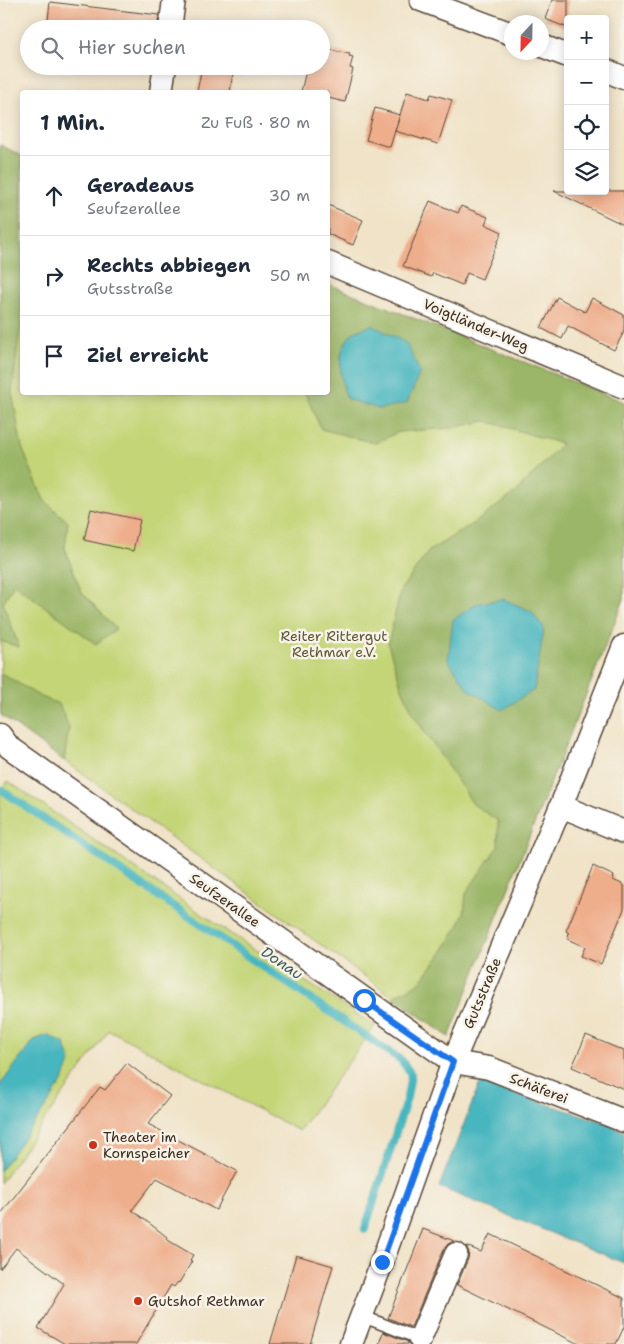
<!DOCTYPE html>
<html lang="de">
<meta charset="utf-8">
<style>
:root{--surface:#fff;--page:#f6f6f7;--text:#1f2937;--muted:#747a83;--line:#e0e1e3}
body{margin:0;font-family:"Shantell Sans",sans-serif;background:var(--page);color:var(--text)}
.controls{position:absolute;right:15px;top:15px;display:grid;overflow:hidden;border-radius:5px;box-shadow:0 2px 12px #0003}
.controls button{width:45px;height:45px;display:grid;place-items:center;padding:0;border:0;border-bottom:1px solid var(--line);background:var(--surface);color:var(--text);font:25px sans-serif}
.compass{position:absolute;left:504px;top:15px;width:45px;height:45px;border-radius:50%;background:var(--surface);box-shadow:0 2px 12px #0003;rotate:202deg}
.stop{position:absolute;width:15px;height:15px;margin:-11px;border:4px solid #1a73e8;border-radius:50%;background:#fff}
.stop.end{background:#1a73e8;border-color:#fff;box-shadow:0 1px 5px #0008}
.list{margin:0;padding:0;list-style:none}
h2{display:flex;justify-content:space-between;align-items:center;height:65px;margin:0;padding:0 20px;font-size:21px}
h2 small{font-size:16px;font-weight:400;color:var(--muted)}
.list li{display:grid;grid-template-columns:32px 1fr auto;gap:15px;align-items:center;box-sizing:border-box;height:80px;padding:0 20px;border-top:1px solid var(--line)}
.list b{display:block;font-size:19px;white-space:nowrap}
.list p{margin:0;font-size:16px;white-space:nowrap;color:var(--muted)}
.list em{font-size:16px;font-style:normal;color:var(--muted)}
.icon{flex:none;width:28px;height:28px;fill:none;stroke:currentColor;stroke-width:2;stroke-linecap:round;stroke-linejoin:round}
.map{position:relative;flex:none;width:624px;height:1344px;overflow:hidden}
.search{position:absolute;background:var(--surface);box-shadow:0 2px 12px #0003;left:20px;top:20px;width:310px;height:55px;display:flex;align-items:center;gap:12px;box-sizing:border-box;padding:0 18px;border-radius:28px;color:var(--muted);font-size:19px}
.panel{position:absolute;background:var(--surface);box-shadow:0 2px 12px #0003;left:20px;top:90px;width:310px;height:305px;border-radius:5px}
.map>svg:first-child{display:block}
</style>
<div class="map">
<svg width="624" height="1344" viewBox="0 0 624 1344">
<rect width="100%" height="100%" fill="#f7f3e8"/>
<filter id="ink" filterUnits="userSpaceOnUse"><feTurbulence type="fractalNoise" baseFrequency=".02" numOctaves="2"/><feDisplacementMap in="SourceGraphic" scale="10" xChannelSelector="R" yChannelSelector="G"/><feConvolveMatrix kernelMatrix="1 2 1 2 8 2 1 2 1" color-interpolation-filters="sRGB"/></filter>
<filter id="wash" filterUnits="userSpaceOnUse"><feTurbulence type="fractalNoise" baseFrequency=".0096" numOctaves="4" result="noise"/><feDisplacementMap in="SourceGraphic" scale="20" xChannelSelector="R" yChannelSelector="G"/><feGaussianBlur stdDeviation="1.12" result="paint"/><feColorMatrix in="noise" values="0 0 0 0 0 0 0 0 0 0 0 0 0 0 0 0 0 1.4 0 .05"/><feComposite in="paint" operator="in"/></filter>
<g filter="url(#wash)">
<rect width="100%" height="100%" fill="#f0e3c8"/>
<g fill="#c4d578" stroke="#80804b">
<polygon points="0,145 22,156 22,392 328,392 328,284 624,402 624,599 449,1037 1,715"/>
<polygon points="8,781 225,930 375,1026 299,1131 109,1030 0,1183 0,791"/>
</g>
<g fill="#9bb668" stroke="#6b7043">
<polygon points="0,145 22,156 22,311 12,392 22,448 44,500 68,522 65,549 81,591 116,629 96,644 14,584 3,603 19,647 0,641"/>
<polygon points="328,284 624,402 624,599 449,1037 393,997 419,983 439,957 454,934 464,913 466,893 498,846 498,821 473,804 414,716 401,686 388,644 401,589 429,551 477,521 515,493 562,444 486,421 451,428 399,432 375,443 321,429 305,393 328,392"/>
<polygon points="3,674 39,696 59,704 69,727 64,761 1,715 0,675"/>
</g>
<g fill="#47b6bf" stroke="#41706e">
<path d="M 372,325 L 406,343 L 420,372 L 407,403 L 379,409 L 347,399 C 340,379 335,353 351,335 C 355,330 366,328 372,325 Z"/>
<polygon points="503,599 531,611 544,628 534,690 502,710 468,689 448,660 453,620 475,604"/>
<polygon points="47,1035 64,1043 71,1061 63,1080 50,1101 0,1171 0,1085 34,1040"/>
<polygon points="480,1083 610,1124 624,1132 624,1263 439,1187"/>
</g>
<g fill="none" stroke-linecap="round" stroke-linejoin="round">
<polyline stroke="#47b6bf" stroke-width="8" points="0,789 401,1060 411,1074 407,1098 365,1229"/>
</g>
<g id="blocks">
<g fill="#eead8b">
<polygon points="552,0 568,0 568,28 545,19"/>
<polygon points="50,2 159,15 157,29 47,29"/>
<polygon points="326,49 350,54 349,56 353,57 350,68 353,69 345,102 328,98 328,92 301,92 307,66 321,66 321,50 326,51"/>
<polygon points="202,66 234,66 230,92 197,92"/>
<polygon points="407,92 429,99 431,94 452,100 438,144 395,131"/>
<polygon points="375,108 400,115 390,147 366,140"/>
<polygon points="554,191 624,191 624,225"/>
<polygon points="430,201 458,213 461,206 488,217 485,224 502,232 482,279 467,273 462,285 433,273 431,277 403,266"/>
<polygon points="328,205 363,220 353,245 328,234"/>
<polygon points="557,297 585,312 592,298 624,315 624,332 614,350 568,326 562,339 541,328"/>
<polygon points="91,509 140,520 133,551 84,540"/>
<polygon points="593,866 614,876 613,880 624,885 624,909 601,964 581,956 585,947 567,939 569,933 566,931"/>
<polygon points="586,1035 624,1051 624,1089 572,1067"/>
<polygon points="127,1063 170,1096 148,1124 237,1171 216,1210 157,1178 132,1210 167,1237 166,1239 193,1255 190,1260 192,1261 179,1283 178,1282 174,1287 171,1285 136,1344 65,1344 38,1328 64,1284 16,1248 0,1269 0,1215 100,1087 105,1090"/>
<polygon points="423,1229 454,1241 448,1244 444,1249 411,1327 388,1318"/>
<polygon points="490,1234 624,1298 624,1327 616,1344 579,1344 457,1285 468,1259 469,1252 466,1246 481,1252"/>
<polygon points="296,1255 333,1266 310,1344 270,1344"/>
<polygon points="383,1332 408,1342 408,1344 379,1344"/>
</g>
</g>
</g>
<g filter="url(#ink)">
<use href="#blocks" fill-opacity="0" stroke="#564638" stroke-width="1"/>
<g fill="none" stroke-linecap="round" stroke-linejoin="round">
<defs>
<polyline id="service" points="362,1316 420,1339"/>
<g id="minor">
<polyline points="421,0 512,34"/>
<polyline points="170,29 174,0"/>
<polyline points="542,46 568,56"/>
<polyline points="605,70 624,78"/>
<polyline points="161,92 165,66"/>
<polyline points="328,263 624,387"/>
<polyline points="0,735 9,747 453,1062 489,1068 624,1121"/>
<polyline points="561,806 624,832"/>
<polyline points="420,1339 456,1254"/>
<polyline points="351,1344 382,1262 453,1062 561,806 624,646"/>
</g>
</defs>
<use href="#service" stroke="#564638" stroke-width="14"/>
<use href="#minor" stroke="#564638" stroke-width="25"/>
<use href="#service" stroke="#fff" stroke-width="11"/>
<use href="#minor" stroke="#fff" stroke-width="22"/>
</g>
</g>
<g fill="none" stroke-linecap="round" stroke-linejoin="round" filter="url(#ink)">
<polyline stroke="#1a73e8" stroke-width="6" points="364,1000 453,1062 382,1262"/>
</g>
<g fill="#c8321e" stroke="#f7f3e8" stroke-width="2">
<circle cx="93" cy="1145" r="5"/>
<circle cx="138" cy="1301" r="5"/>
</g>
<g text-anchor="middle" dominant-baseline="central" stroke-width="5" stroke-linejoin="round" paint-order="stroke">
<g font-size="14" fill="#3b2a1e" stroke="#f7f3e8">
<text transform="translate(476 325) rotate(23)">Voigtländer-Weg</text>
<text transform="translate(225 900) rotate(35)">Seufzerallee</text>
<text transform="translate(482 993) rotate(-67)">Gutsstraße</text>
<text transform="translate(539 1088) rotate(21)">Schäferei</text>
</g>
<g font-size="14" fill="#5d5534" stroke="#f7f3e8">
<text x="334" y="636">Reiter Rittergut<tspan x="334" dy="16">Rethmar e.V.</tspan></text>
</g>
<g font-size="14" fill="#3b2a1e" stroke="#f7f3e8" text-anchor="start">
<text x="103" y="1137">Theater im<tspan x="103" dy="16">Kornspeicher</tspan></text>
<text x="148" y="1301">Gutshof Rethmar</text>
</g>
<g font-size="15" font-style="italic" fill="#3f5b56" stroke="#f7f3e8">
<text transform="translate(282 963) rotate(34)">Donau</text>
</g>
</g>
</svg>
<div class="controls">
<button>+</button>
<button>−</button>
<button><svg class="icon" aria-label="locate" viewBox="0 0 24 24"><circle cx="12" cy="12" r="6"/><path d="M12 2v4M12 18v4M2 12h4M18 12h4"/></svg></button>
<button><svg class="icon" aria-label="layers" viewBox="0 0 24 24"><path d="M12 4l9 5-9 5-9-5zM3 14l9 5 9-5"/></svg></button>
</div>
<svg class="compass" viewBox="-18 -18 36 36"><path d="M0-13l5 13h-10z" fill="#e53935"/><path d="M0 13l5-13h-10z" fill="#747a83"/></svg>
<div class="stop" style="left:364px;top:1000px"></div>
<div class="stop end" style="left:382px;top:1262px"></div>
<div class="search"><svg class="icon" aria-label="search" viewBox="0 0 24 24"><circle cx="10" cy="10" r="6"/><path d="M15 15l6 6"/></svg>Hier suchen</div>
<section class="panel">
<h2>1 Min.<small>Zu Fuß · 80 m</small></h2>
<ul class="list">
<li><svg class="icon" aria-label="ahead" viewBox="0 0 24 24"><path d="M12 20V5M6 11l6-6 6 6"/></svg><div><b>Geradeaus</b><p>Seufzerallee</p></div><em>30 m</em></li>
<li><svg class="icon" aria-label="right" viewBox="0 0 24 24"><path d="M7 20v-9h11M14 6l5 5-5 5"/></svg><div><b>Rechts abbiegen</b><p>Gutsstraße</p></div><em>50 m</em></li>
<li><svg class="icon" aria-label="arrive" viewBox="0 0 24 24"><path d="M6 21V4h12l-3 4 3 4H6"/></svg><div><b>Ziel erreicht</b></div></li>
</ul>
</section>
</div>
